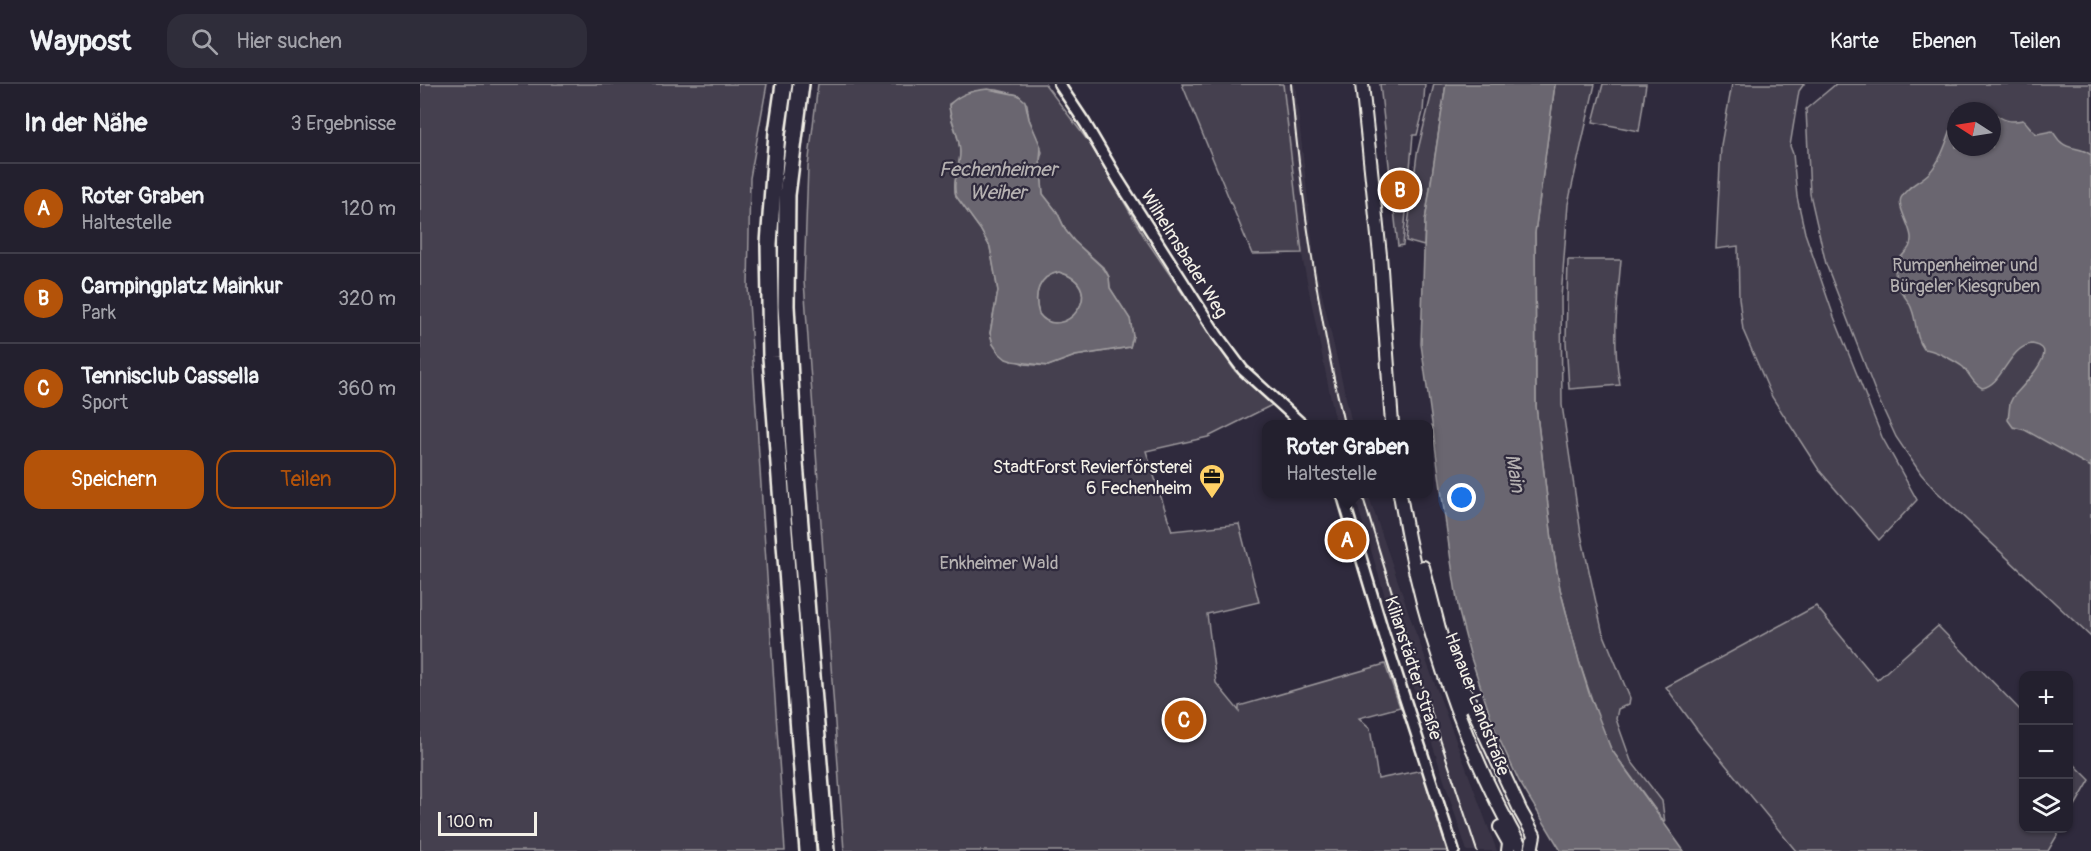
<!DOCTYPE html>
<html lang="de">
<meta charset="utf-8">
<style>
:root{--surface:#23202e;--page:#2f2d3a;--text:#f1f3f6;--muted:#a3a3aa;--line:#403e4a;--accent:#b45309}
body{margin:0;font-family:Pangolin,sans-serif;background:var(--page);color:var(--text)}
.controls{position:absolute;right:18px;bottom:18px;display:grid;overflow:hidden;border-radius:12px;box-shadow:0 2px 4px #0004}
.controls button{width:54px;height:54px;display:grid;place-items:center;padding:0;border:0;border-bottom:2px solid var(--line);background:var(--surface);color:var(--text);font:30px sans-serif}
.compass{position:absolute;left:1527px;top:18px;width:54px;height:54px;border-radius:50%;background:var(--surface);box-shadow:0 2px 4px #0004;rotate:282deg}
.scale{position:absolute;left:18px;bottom:15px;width:99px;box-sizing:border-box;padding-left:6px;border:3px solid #f4f1e8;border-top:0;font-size:16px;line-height:21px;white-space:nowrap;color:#f4f1e8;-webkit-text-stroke:4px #2f2a3d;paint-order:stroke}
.you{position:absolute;left:1042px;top:414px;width:21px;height:21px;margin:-15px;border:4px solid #fff;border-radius:50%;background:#1a73e8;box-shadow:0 0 0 9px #1a73e833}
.badge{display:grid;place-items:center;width:39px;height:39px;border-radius:50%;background:var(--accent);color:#fff;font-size:20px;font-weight:700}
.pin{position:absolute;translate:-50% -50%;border:3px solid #fff;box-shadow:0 2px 6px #0006}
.popup{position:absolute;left:842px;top:336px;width:171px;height:78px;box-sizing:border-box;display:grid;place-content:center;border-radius:12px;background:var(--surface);filter:drop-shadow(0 2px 4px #0005);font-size:20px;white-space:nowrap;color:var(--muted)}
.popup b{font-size:22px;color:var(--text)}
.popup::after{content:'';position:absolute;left:50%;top:100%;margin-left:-12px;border:12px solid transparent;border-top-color:var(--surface)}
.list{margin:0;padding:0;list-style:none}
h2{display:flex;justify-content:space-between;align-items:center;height:78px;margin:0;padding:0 24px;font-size:26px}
h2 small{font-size:20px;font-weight:400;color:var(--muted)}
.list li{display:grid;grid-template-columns:39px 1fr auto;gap:18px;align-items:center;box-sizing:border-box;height:90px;padding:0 24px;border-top:2px solid var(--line)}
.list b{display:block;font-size:22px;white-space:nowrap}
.list p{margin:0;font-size:20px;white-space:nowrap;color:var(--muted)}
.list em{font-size:20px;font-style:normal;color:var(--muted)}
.actions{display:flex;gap:12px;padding:18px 24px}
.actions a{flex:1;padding:14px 0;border:2px solid var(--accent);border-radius:18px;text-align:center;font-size:21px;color:var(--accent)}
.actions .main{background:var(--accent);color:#fff}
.icon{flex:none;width:33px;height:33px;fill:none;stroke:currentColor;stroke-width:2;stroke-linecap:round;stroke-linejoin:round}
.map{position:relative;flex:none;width:1671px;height:767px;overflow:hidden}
header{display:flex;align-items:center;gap:36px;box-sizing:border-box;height:84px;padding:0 30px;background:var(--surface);border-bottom:2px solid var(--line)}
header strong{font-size:28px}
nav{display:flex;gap:33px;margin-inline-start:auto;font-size:21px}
.search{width:420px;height:54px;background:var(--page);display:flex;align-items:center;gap:15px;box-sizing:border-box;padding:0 21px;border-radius:18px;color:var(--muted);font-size:22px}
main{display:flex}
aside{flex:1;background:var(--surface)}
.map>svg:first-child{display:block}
</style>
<header>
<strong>Waypost</strong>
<div class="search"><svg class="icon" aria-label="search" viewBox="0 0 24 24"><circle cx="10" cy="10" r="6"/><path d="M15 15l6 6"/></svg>Hier suchen</div>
<nav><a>Karte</a><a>Ebenen</a><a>Teilen</a></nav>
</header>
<main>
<aside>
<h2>In der Nähe<small>3 Ergebnisse</small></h2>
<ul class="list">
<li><span class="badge">A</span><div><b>Roter Graben</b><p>Haltestelle</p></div><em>120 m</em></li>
<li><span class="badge">B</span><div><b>Campingplatz Mainkur</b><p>Park</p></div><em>320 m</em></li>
<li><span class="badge">C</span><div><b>Tennisclub Cassella</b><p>Sport</p></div><em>360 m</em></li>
</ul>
<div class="actions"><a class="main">Speichern</a><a>Teilen</a></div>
</aside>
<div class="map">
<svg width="1671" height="767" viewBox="0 0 1671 767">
<rect width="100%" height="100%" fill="#2f2a3d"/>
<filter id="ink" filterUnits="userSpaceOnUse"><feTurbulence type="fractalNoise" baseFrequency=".0167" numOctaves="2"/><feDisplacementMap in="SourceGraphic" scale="12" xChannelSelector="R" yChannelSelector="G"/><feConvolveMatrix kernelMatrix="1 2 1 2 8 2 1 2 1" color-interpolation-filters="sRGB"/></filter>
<g filter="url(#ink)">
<g fill="#3b3647">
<polygon points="863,0 875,0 895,180 932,340 916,340 883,177"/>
<polygon points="934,410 948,410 994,544 1077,767 1047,767 974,542"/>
</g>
<g fill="#454050" stroke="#9c989c" stroke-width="1.5" fill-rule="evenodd">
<polygon points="0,0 347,0 330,94 328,203 365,767 0,767"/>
<path d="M 398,0 L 625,0 L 671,61 L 725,154 L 815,287 L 852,321 L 788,353 L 726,367 L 752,447 L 819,440 L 839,518 L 787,530 L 796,599 L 819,627 L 819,622 L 965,580 L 980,623 L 939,634 L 950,644 L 958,695 L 1002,686 L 1027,767 L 424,767 L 384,197 L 388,83 ZM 562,6 L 577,6 L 598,11 L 607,20 L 609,35 L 622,68 L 620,76 L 623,110 L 637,128 L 646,147 L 654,157 L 685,185 L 689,193 L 690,204 L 710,235 L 713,252 L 710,263 L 655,272 L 628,282 L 604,280 L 579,269 L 573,260 L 570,249 L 578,207 L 570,163 L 560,145 L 536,112 C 532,96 540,84 540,68 C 540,51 529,37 529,20 L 551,8 Z"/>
<polygon points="762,0 863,0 882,169 832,170"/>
<polygon points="960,0 1005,0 1003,28 997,51 993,51 983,161 978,162"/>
<polygon points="1014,0 1026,0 1005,137 1004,162 986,157 997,70"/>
<polygon points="1135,0 1175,0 1148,120 1141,214 1142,321 1161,450 1182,546 1210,614 1209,620 1198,625 1196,635 1211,677 1242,717 1245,739 1191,665 1181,643 1159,577 1140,505 1133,464 1116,322 1115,149"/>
<polygon points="1183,0 1226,0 1219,47 1173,38"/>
<polygon points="1312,0 1384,0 1379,7 1370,62 1373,70 1377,113 1385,149 1414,233 1462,353 1497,416 1459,456 1399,386 1352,313 1323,246 1319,214 1318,162 1296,165 1301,61"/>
<path d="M 1416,0 L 1671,0 L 1671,553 L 1515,406 L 1501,390 L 1476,353 L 1457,312 L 1406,180 L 1390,110 L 1386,25 ZM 1536,27 L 1572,27 L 1572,63 L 1536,63 Z"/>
<path d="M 1148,176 L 1201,176 C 1197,220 1192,257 1200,301 L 1149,305 L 1146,257 Z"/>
<path d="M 639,188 C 692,204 642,261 619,230 C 613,211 618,192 639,188 Z"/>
<polygon points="1396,522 1457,596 1518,542 1603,629 1604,744 1641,745 1628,767 1376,767 1371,761 1278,647 1246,603"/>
<polygon points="1649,675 1670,696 1649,732"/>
</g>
<g fill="#6a6670" stroke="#a19ea0" stroke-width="1.5" fill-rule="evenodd">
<polygon points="1026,0 1135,0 1115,149 1116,322 1133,464 1140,505 1159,577 1169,609 1191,665 1264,767 1141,767 1099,697 1075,646 1051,574 1039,528 1031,477 1001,260 1005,137"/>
<path d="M 568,5 L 598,11 L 605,17 L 609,35 L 621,63 L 620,76 L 623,110 L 637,128 L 646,147 L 654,157 L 684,185 L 689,193 L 690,204 L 710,235 L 713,252 L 710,263 L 655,272 L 628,282 L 592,277 L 586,275 L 579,269 L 573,260 L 570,249 L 578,207 L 570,163 L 560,145 L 536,112 C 532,96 540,84 540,68 C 540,51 530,37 529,21 C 539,10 554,6 568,5 ZM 639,188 C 692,203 642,261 619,230 C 613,211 618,192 639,188 Z"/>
<path d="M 1572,28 C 1583,36 1589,39 1603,36 C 1609,40 1611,47 1617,50 L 1632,47 C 1636,51 1637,56 1642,59 C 1650,66 1662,63 1671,71 L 1671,383 L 1605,346 L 1593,343 L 1588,336 L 1590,319 L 1593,313 C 1599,306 1632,273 1622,264 C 1619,261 1616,261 1612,260 C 1588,263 1583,301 1562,304 C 1551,298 1551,291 1543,283 C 1535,277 1513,265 1504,265 C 1495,253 1497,239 1492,226 C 1487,209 1469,204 1477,180 C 1481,168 1492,168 1491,153 C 1490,141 1477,123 1481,114 C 1487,102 1500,98 1509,89 C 1524,73 1528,51 1536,32 L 1536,63 L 1572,63 Z"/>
</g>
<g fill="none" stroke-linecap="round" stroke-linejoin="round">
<defs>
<g id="minor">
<polyline points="639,0 665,39 699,97 797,251 823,286 882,340"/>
<polyline points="922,410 964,550 1034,767"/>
</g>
<g id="major">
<polyline points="942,0 960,171 972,340"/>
<path d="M 980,410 C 1001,537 1039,655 1103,767"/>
<polyline points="1003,483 1022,556 1043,622"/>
<polyline points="1046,609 1101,728"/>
<polyline points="1080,743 1089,759 1088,767"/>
</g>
<g id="highway">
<polyline points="364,0 357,48 349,160 351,273 388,767"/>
<polyline points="381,0 367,111 366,222 374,366 406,767"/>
</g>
</defs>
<use href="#minor" stroke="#f4f1e8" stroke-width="14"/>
<use href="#major" stroke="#f4f1e8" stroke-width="16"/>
<use href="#highway" stroke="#f4f1e8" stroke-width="20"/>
<use href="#minor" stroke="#2f2a3d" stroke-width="9"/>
<use href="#major" stroke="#2f2a3d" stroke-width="12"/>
<use href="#highway" stroke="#2f2a3d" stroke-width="15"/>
<g stroke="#f4f1e8" stroke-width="2">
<path d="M 871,0 C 881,115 898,228 924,340"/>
<polyline points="942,410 978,528 1057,767"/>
</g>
<defs>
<polyline id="major-bridge" points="1101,728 1114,751 1111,767"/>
</defs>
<use href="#major-bridge" stroke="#f4f1e8" stroke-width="16" stroke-linecap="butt"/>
<use href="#major-bridge" stroke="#2f2a3d" stroke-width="12"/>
</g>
</g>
<defs>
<symbol id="office-pin" viewBox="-11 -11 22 30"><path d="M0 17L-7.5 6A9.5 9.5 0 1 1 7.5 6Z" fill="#ffd166" stroke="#2f2a3d"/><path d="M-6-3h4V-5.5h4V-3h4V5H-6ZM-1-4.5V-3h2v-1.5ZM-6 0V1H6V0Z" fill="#111"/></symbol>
</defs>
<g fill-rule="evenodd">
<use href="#office-pin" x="777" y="378" width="30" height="40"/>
</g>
<g text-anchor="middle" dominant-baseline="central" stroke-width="4.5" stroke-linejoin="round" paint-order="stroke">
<g font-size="18" fill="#f4f1e8" stroke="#2f2a3d">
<text transform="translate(764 170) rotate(58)">Wilhelmsbader Weg</text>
<text transform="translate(993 584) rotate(72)">Kilianstädter Straße</text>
<text transform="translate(1057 620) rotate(69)">Hanauer Landstraße</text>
</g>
<g font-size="18" fill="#b7b3b3" stroke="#2f2a3d">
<text x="1545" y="181">Rumpenheimer und<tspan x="1545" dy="21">Bürgeler Kiesgruben</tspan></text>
<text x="579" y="479">Enkheimer Wald</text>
</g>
<g font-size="18" fill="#f4f1e8" stroke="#2f2a3d" text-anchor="end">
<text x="772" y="383">StadtForst Revierförsterei<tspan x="772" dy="21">6 Fechenheim</tspan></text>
</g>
<g font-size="20" font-style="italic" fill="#b6b2b2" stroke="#2f2a3d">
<text x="578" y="85">Fechenheimer<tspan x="578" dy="23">Weiher</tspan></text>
<text transform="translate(1095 389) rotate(80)">Main</text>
</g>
</g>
</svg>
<div class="controls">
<button>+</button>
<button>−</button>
<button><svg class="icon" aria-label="layers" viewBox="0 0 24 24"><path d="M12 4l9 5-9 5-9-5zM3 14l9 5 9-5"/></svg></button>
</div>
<svg class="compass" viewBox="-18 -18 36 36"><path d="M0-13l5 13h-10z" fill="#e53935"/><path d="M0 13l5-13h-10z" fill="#a3a3aa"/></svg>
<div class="scale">100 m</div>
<div class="you"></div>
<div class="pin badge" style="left:927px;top:456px">A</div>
<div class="popup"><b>Roter Graben</b>Haltestelle</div>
<div class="pin badge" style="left:980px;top:106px">B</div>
<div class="pin badge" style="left:764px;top:636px">C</div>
</div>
</main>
